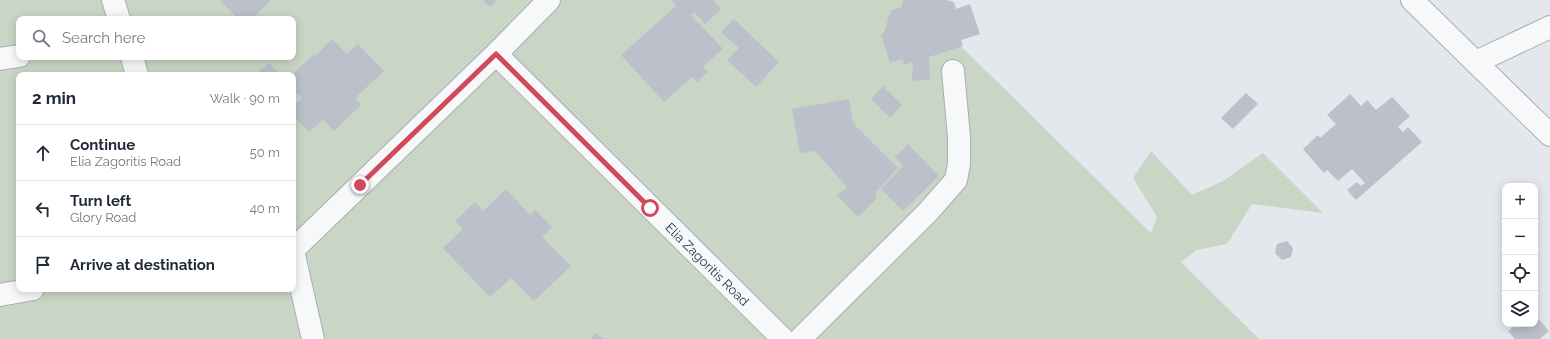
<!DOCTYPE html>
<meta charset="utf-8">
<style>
:root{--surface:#fff;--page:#f2f2f3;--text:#1f2937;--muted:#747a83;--line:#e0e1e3}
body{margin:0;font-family:Raleway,sans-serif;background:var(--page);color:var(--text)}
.controls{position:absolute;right:12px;bottom:12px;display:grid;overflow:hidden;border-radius:8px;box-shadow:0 2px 10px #0003}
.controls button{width:36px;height:36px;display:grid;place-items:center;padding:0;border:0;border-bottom:1px solid var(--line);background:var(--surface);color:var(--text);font:20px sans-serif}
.stop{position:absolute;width:12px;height:12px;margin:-9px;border:3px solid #d1495b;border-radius:50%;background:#fff}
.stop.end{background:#d1495b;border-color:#fff;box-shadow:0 1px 4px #0008}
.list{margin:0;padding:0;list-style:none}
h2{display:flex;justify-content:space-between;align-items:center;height:52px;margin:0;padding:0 16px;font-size:17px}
h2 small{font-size:13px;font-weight:400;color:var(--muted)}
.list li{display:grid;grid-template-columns:26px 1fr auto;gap:12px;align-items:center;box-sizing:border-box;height:56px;padding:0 16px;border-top:1px solid var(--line)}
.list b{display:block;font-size:15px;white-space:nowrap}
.list p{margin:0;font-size:13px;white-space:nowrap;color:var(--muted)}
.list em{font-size:13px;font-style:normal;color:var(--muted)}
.icon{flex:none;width:22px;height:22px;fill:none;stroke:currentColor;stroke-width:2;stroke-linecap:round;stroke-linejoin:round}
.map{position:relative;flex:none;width:1550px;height:339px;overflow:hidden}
.search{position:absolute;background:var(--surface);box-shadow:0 2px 10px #0003;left:16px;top:16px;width:280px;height:44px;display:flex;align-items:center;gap:10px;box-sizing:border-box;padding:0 14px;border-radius:8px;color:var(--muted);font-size:15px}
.panel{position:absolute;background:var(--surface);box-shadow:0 2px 10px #0003;left:16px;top:72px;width:280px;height:220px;border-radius:8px}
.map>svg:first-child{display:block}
</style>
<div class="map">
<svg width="1550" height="339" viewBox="0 0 1550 339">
<rect width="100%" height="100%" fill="#e4e7ec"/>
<path fill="#c9d6c5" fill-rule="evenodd" d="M 0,0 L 914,0 L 1151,233 L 1157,217 L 1133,178 L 1151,151 L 1192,195 L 1223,181 L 1263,153 L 1323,213 L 1252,204 L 1227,244 L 1197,250 L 1181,262 L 1259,339 L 0,339 ZM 19,19 L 293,19 L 293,57 L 19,57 ZM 19,75 L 293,75 L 293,289 L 19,289 Z"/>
<g fill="#bbc0ca">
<polygon points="220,0 271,0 251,19 238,19"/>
<polygon points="483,0 498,0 490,7"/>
<polygon points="671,0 713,0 721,9 705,24 694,12 691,15 723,49 703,66 708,72 697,82 692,77 664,102 621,55 676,6"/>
<polygon points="903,0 947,0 954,2 956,9 970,4 980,34 961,40 963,46 929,57 930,79 912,81 913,62 904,65 902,59 890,63 881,34 884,33 891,10 902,7"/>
<polygon points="734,19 779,62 756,87 727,60 739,48 721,32"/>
<polygon points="332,39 347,54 358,44 384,71 355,98 361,105 334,131 323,120 309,132 293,116 293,107 302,98 293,89 293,77 295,75 293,74 314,54 315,56"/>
<polygon points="269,63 281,75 255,75"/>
<polygon points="883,86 902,105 890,118 871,99"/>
<polygon points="1246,93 1258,104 1233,129 1221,118"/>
<polygon points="1350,94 1361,106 1367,100 1376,110 1392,97 1410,116 1398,127 1403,132 1408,127 1422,142 1356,200 1347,190 1357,182 1361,186 1365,183 1352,169 1338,181 1327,170 1324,173 1303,149 1318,135 1320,138 1336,124 1327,115"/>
<polygon points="849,99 853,123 898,168 875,193 877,198 858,217 837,195 847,187 815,151 800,153 792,109"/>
<polygon points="908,144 939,176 903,211 881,189 903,166 895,157"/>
<polygon points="506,189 530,215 535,210 552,227 542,237 571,266 534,301 511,278 490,297 443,248 463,229 455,221 475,202 483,211"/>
<polygon points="1287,241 1293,248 1291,257 1282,260 1275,253 1277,244"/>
<polygon points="1535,315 1549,331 1540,339 1515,339 1508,331 1517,324 1535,324"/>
<polygon points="596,333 603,339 590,339"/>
</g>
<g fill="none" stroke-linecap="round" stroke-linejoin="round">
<defs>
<g id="minor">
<polyline points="113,0 119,19"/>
<polyline points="1412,0 1550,135"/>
<path id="s1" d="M 496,54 L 783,339"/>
<polyline points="132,57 137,75"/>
<polyline points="0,59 19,56"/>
<polyline points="1476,62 1550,27"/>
<polyline points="293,250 496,54 549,0"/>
<polyline points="293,251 313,339"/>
<polyline points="0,295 33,289"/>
<polyline points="800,339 927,213 956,180 959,164 959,137 953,71"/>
</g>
</defs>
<use href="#minor" stroke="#a9aeb7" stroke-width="24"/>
<use href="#minor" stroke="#f7f8fa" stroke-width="22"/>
</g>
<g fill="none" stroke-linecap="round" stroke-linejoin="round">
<polyline stroke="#d1495b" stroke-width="5" points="360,185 496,54 650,208"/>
</g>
<g text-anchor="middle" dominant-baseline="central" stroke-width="3.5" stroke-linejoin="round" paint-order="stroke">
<g font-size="13" fill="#2b3445" stroke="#f4f6f9">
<text stroke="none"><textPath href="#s1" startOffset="298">Elia Zagoritis Road</textPath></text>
</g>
</g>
</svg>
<div class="controls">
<button>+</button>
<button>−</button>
<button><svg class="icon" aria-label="locate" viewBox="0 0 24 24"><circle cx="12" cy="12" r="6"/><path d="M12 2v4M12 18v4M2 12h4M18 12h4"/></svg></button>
<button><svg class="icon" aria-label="layers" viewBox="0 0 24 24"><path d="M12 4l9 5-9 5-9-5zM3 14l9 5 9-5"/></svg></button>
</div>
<div class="stop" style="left:650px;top:208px"></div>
<div class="stop end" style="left:360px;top:185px"></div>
<div class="search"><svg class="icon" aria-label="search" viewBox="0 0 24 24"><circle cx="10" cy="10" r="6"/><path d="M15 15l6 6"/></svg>Search here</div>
<section class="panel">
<h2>2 min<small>Walk · 90 m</small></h2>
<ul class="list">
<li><svg class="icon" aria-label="ahead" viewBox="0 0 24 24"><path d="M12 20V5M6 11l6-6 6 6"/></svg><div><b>Continue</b><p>Elia Zagoritis Road</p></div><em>50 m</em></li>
<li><svg class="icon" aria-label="left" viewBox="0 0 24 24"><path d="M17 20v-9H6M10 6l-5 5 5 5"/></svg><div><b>Turn left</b><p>Glory Road</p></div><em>40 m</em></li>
<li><svg class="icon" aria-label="arrive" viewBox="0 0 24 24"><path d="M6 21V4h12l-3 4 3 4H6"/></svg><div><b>Arrive at destination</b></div></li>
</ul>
</section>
</div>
